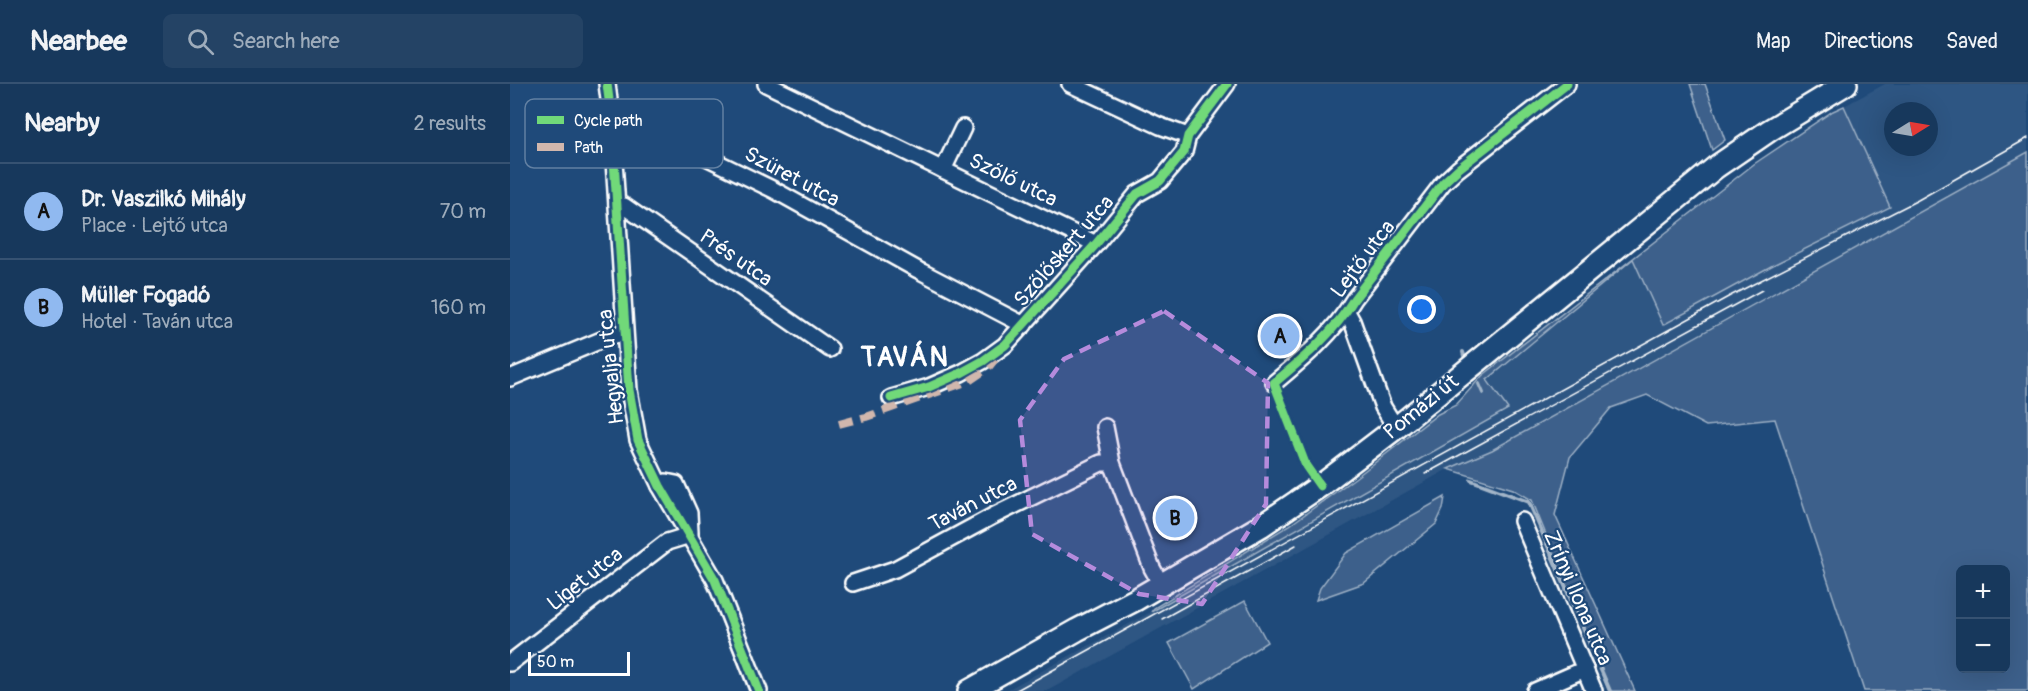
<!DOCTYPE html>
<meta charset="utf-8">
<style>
:root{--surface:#17385c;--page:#244365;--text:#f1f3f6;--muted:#9eacbb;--line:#365272;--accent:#90b9f0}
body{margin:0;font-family:Pangolin,sans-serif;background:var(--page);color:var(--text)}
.controls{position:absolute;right:18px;bottom:18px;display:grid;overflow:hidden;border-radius:9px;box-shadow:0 6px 24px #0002}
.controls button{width:54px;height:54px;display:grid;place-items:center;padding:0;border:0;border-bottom:2px solid var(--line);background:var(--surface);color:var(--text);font:30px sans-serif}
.compass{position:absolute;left:1374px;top:18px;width:54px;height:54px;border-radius:50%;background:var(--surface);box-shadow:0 6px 24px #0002;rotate:79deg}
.scale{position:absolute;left:18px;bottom:15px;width:102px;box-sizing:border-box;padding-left:6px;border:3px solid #fff;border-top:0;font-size:16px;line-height:21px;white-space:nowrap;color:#fff;-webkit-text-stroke:4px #1f4a7a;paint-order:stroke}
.you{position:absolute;left:912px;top:226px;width:21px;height:21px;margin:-15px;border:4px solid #fff;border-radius:50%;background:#1a73e8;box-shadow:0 0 0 9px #1a73e833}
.badge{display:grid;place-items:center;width:39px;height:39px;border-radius:50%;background:var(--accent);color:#111;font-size:20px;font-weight:700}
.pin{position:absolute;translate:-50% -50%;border:3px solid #fff;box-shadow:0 2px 6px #0006}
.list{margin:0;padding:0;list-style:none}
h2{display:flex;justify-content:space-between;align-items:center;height:78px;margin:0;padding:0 24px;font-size:26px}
h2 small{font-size:20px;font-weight:400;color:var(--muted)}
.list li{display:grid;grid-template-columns:39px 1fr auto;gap:18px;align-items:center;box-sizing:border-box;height:96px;padding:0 24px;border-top:2px solid var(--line)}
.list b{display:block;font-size:22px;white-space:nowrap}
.list p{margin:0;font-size:20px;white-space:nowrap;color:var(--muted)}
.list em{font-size:20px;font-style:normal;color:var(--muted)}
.icon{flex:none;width:33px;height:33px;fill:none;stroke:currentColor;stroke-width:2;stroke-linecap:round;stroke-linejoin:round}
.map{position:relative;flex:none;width:1518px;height:607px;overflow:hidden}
header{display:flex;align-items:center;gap:36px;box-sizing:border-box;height:84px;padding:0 30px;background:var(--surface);border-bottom:2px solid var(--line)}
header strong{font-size:28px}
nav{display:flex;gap:33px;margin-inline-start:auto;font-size:21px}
.search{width:420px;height:54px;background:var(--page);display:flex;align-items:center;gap:15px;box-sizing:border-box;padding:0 21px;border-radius:9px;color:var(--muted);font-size:22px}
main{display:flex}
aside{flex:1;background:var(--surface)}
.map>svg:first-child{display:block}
</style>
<header>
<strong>Nearbee</strong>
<div class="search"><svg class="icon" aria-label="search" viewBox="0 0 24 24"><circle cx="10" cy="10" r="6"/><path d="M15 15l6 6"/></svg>Search here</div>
<nav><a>Map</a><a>Directions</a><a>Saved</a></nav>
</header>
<main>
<aside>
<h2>Nearby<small>2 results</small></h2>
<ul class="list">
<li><span class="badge">A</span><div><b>Dr. Vaszilkó Mihály</b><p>Place · Lejtő utca</p></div><em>70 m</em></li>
<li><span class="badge">B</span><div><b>Müller Fogadó</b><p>Hotel · Taván utca</p></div><em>160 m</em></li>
</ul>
</aside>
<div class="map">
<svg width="1518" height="607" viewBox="0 0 1518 607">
<rect width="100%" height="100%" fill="#1f4a7a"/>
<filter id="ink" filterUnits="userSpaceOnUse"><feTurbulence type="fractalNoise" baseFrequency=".0167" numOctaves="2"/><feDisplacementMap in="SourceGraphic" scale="12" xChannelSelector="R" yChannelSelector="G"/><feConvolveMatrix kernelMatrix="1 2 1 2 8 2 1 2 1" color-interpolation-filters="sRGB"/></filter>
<g filter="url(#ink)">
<path fill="#2e5683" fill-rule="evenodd" d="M 1375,0 L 1518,0 L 1518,68 L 982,366 L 938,385 L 537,607 L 495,607 L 641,528 L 998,326 L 976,296 L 1123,174 L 1153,241 L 1265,180 L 1380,122 L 1334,22 ZM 1383,27 L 1419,27 L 1419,63 L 1383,63 Z"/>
<g fill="#3c618b" stroke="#9eb0c5" stroke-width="1.5" fill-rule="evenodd">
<polygon points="1180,0 1195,0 1215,56 1202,66"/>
<polygon points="1334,22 1380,123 1265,180 1153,241 1123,175 977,296 998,325 641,528 644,524 780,441 845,394 928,330 946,321 972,292 1244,80 1323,27"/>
<path d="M 1518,68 L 1518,607 L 1354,607 L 1265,335 L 1196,342 L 1137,311 L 1101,324 L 1060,373 L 1045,431 L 1125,607 L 1099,607 L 1022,416 L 1003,405 L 938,385 L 982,366 ZM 1450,486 L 1496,486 L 1496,584 L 1450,584 Z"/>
<polygon points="935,413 933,425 926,440 854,499 806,516 810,504 836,469"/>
<polygon points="735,517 757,558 684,605 659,559"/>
</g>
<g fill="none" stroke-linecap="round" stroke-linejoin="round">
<g stroke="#a3b5c8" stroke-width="4">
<polyline points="953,268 954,272"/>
<polyline points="969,300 973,309"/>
<polyline points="961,396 1019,418 1100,607"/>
<polyline points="185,476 204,514 240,607"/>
</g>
<defs>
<g id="street">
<polyline points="97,0 101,31 119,306 128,356 150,402 205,496 249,607"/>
<polyline points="256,0 586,160"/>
<polyline points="560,0 650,42 678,52"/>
<polyline points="101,31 110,31 264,106 408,186"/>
<polyline points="433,86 453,44"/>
<polyline points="107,120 114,122 320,265"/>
<polyline points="412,188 514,241"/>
<polyline points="837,228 842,237 873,323 886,344"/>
<polyline points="0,294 101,252 114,249"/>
<path d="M 764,299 C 794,274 824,249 844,215 L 933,99 L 948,85 L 1057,0"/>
<polyline points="381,314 419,303 451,289 473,277 495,261 586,160 627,110 650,97 674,68 678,52 717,0"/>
<polyline points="595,343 602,379 642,484 651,500"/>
<polyline points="150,402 156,398 166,400 179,429 180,448"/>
<polyline points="1012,437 1084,607"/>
<polyline points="343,499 385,485 483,432 591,379 602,379"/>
<polyline points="0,579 157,458 180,451"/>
<polyline points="1025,607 1075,585"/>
</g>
<polyline id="secondary" points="459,607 567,546 625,516 751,442 810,402 886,344 1206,83 1260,46 1336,0"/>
</defs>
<use href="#street" stroke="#fff" stroke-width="20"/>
<use href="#secondary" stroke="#fff" stroke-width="26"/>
<use href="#street" stroke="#1f4a7a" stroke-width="15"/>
<use href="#secondary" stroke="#1f4a7a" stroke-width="21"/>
<g stroke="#fff" stroke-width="1.5">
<polyline points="915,390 1252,206"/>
<polyline points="652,535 786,461"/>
<polyline points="505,607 1220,212 1408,116 1518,54"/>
</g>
<polyline stroke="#d1b7ad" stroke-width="8" stroke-dasharray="15 8" stroke-linecap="butt" points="329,340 356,333 459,297 478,284 485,275"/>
<defs>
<g id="cycleway">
<polyline points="97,0 101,31 119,306 128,356 150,402 205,496 249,607"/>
<polyline points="381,314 419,303 451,289 473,277 495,261 586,160 627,110 650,97 674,68 678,52 717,0"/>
<path d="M 810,402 L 796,382 L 764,299 C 794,274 824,249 844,215 L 933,99 L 948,85 L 1057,0"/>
</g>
</defs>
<use href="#cycleway" stroke="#1f4a7a" stroke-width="13"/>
<use href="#cycleway" stroke="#71d979" stroke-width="9"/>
</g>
</g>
<path fill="#b68bdc" fill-opacity="0.2" stroke="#b68bdc" stroke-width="4.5" stroke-dasharray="12 8" stroke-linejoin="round" d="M 654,227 L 758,299 L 756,420 L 692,520 L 629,510 L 522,450 L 510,336 L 554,275 Z"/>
<g text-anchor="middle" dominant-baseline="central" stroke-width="4.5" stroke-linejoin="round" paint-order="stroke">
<g font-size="21" fill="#fff" stroke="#1f4a7a">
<text transform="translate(282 93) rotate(28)">Szüret utca</text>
<text transform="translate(503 96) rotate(26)">Szőlő utca</text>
<text transform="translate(554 167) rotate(-49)">Szőlőskert utca</text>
<text transform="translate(226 174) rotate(35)">Prés utca</text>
<text transform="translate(853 175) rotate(-53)">Lejtő utca</text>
<text transform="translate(101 283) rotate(-96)">Hegyalja utca</text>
<text transform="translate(911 323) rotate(-39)">Pomázi út</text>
<text transform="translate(463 420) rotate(-27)">Taván utca</text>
<text transform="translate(75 495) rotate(-38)">Liget utca</text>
<text transform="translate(1068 514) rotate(67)">Zrínyi Ilona utca</text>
</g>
<g font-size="27" font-weight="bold" letter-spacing="1.5" fill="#fff" stroke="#1f4a7a">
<text x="395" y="273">TAVÁN</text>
</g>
</g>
<rect x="15" y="15" width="198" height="69" rx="9" fill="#1f4a7a" stroke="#6280a2" stroke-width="1.5"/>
<rect x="27" y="32" width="27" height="8" fill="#71d979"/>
<rect x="27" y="59" width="27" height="8" fill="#d1b7ad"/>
<g font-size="16" fill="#fff">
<text x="64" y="42">Cycle path</text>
<text x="64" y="69">Path</text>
</g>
</svg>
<div class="controls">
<button>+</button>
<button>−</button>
</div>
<svg class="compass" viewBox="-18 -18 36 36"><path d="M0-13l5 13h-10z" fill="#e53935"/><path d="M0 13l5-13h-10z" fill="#9eacbb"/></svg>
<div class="scale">50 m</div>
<div class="you"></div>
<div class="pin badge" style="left:770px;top:252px">A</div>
<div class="pin badge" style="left:665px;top:434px">B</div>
</div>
</main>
